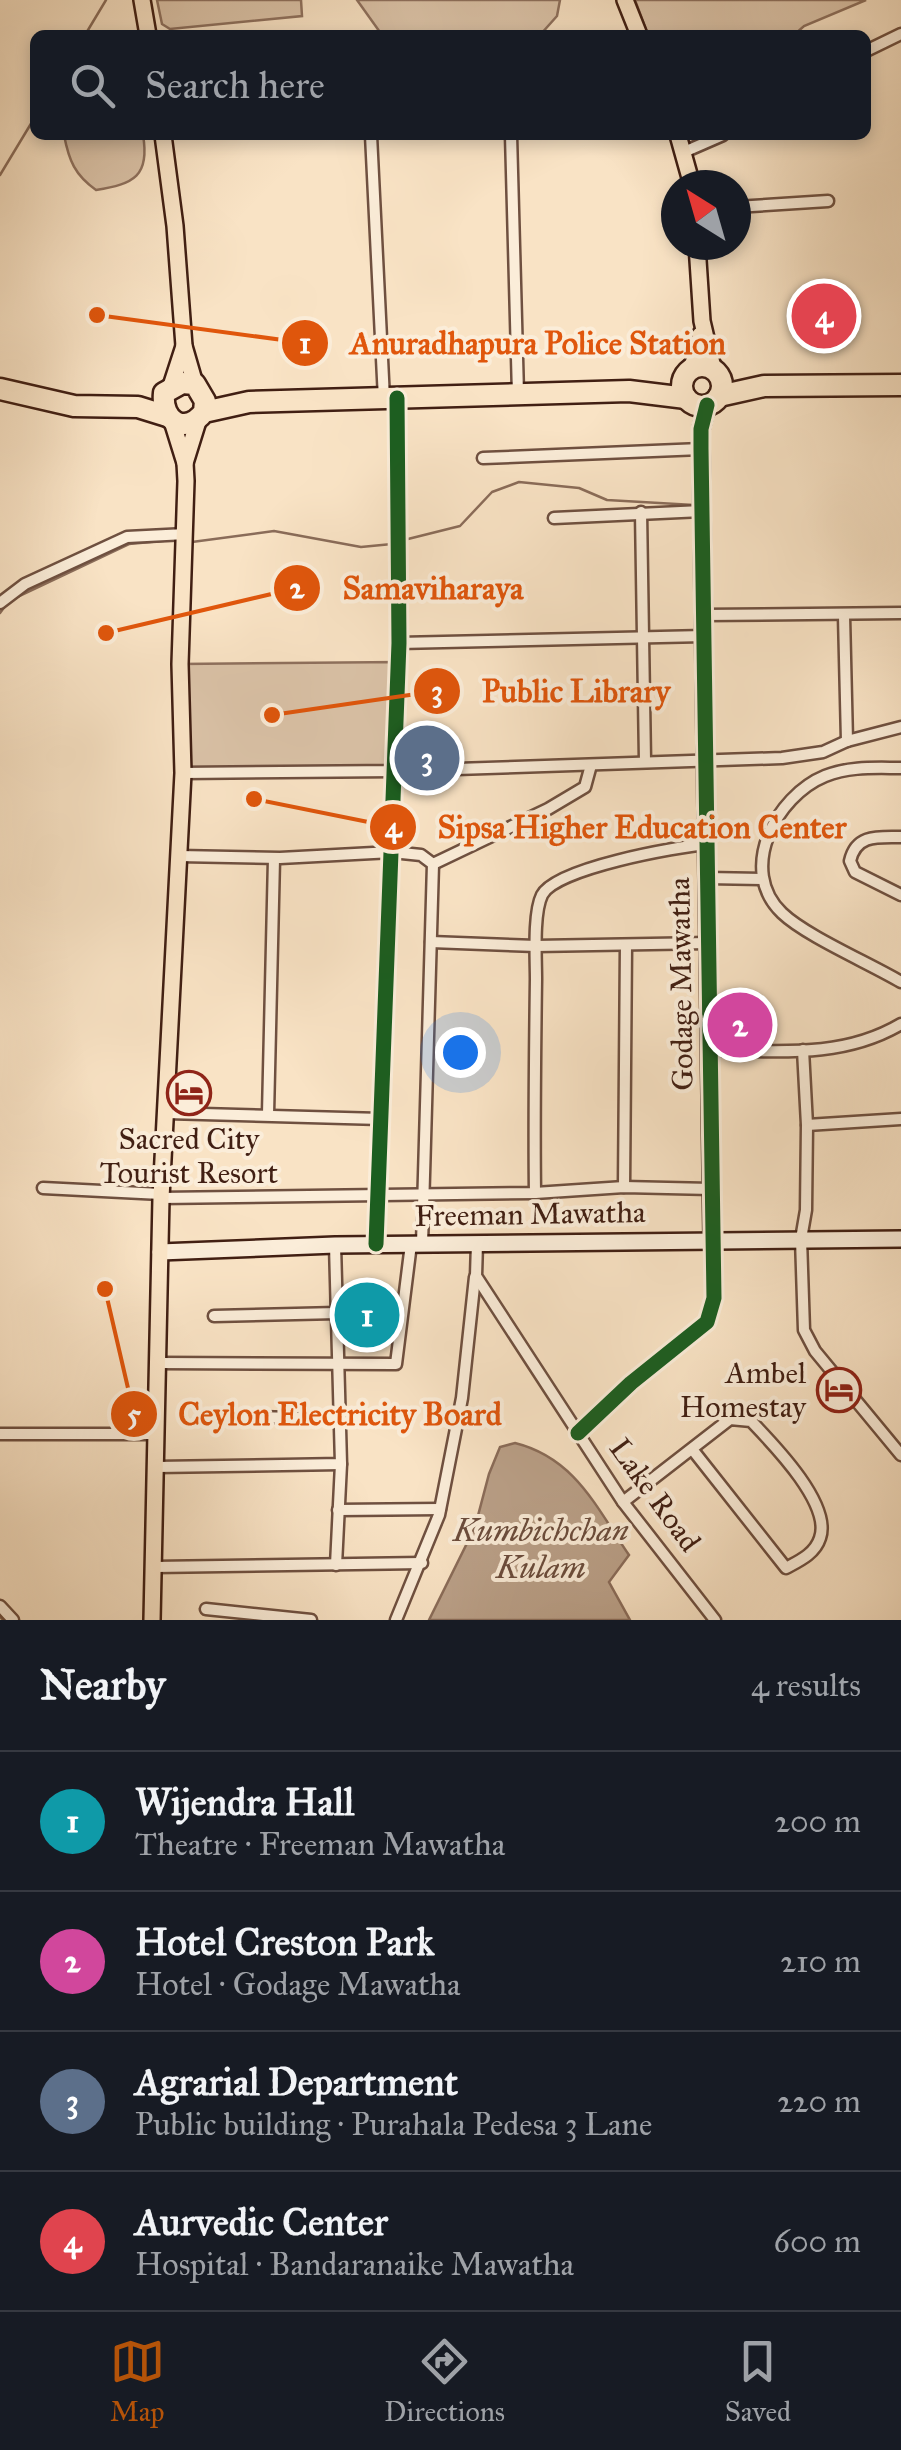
<!DOCTYPE html>
<meta charset="utf-8">
<style>
:root{--surface:#171b24;--page:#242831;--text:#f1f3f6;--muted:#9ea1a6;--line:#363941;--accent:#b45309}
body{margin:0;font-family:"IM FELL Great Primer",serif;background:var(--page);color:var(--text)}
.compass{position:absolute;left:661px;top:170px;width:90px;height:90px;border-radius:50%;background:var(--surface);box-shadow:0 5px 15px #0003;rotate:323deg}
.you{position:absolute;left:460px;top:1052px;width:35px;height:35px;margin:-25px;border:8px solid #fff;border-radius:50%;background:#1a73e8;box-shadow:0 0 0 15px #1a73e833}
.badge{display:grid;place-items:center;width:65px;height:65px;border-radius:50%;background:var(--accent);color:#fff;font-size:32px;font-weight:700}
.pin{position:absolute;translate:-50% -50%;border:5px solid #fff;box-shadow:0 2px 10px #0006}
.list{margin:0;padding:0;list-style:none}
h2{display:flex;justify-content:space-between;align-items:center;height:130px;margin:0;padding:0 40px;font-size:42px}
h2 small{font-size:32px;font-weight:400;color:var(--muted)}
.list li{display:grid;grid-template-columns:65px 1fr auto;gap:30px;align-items:center;box-sizing:border-box;height:140px;padding:0 40px;border-top:2px solid var(--line)}
.list b{display:block;font-size:38px;white-space:nowrap}
.list p{margin:0;font-size:32px;white-space:nowrap;color:var(--muted)}
.list em{font-size:32px;font-style:normal;color:var(--muted)}
.icon{flex:none;width:55px;height:55px;fill:none;stroke:currentColor;stroke-width:2;stroke-linecap:round;stroke-linejoin:round}
.map{position:relative;flex:none;width:901px;height:1620px;overflow:hidden}
.search{position:absolute;background:var(--surface);box-shadow:0 5px 15px #0003;left:30px;right:30px;top:30px;height:110px;display:flex;align-items:center;gap:25px;box-sizing:border-box;padding:0 35px;border-radius:15px;color:var(--muted);font-size:38px}
.sheet{height:690px;background:var(--surface)}
nav{display:flex;justify-content:space-around;align-items:center;box-sizing:border-box;height:140px;border-top:2px solid var(--line);background:var(--surface);font-size:28px;color:var(--muted)}
nav a{display:grid;justify-items:center;gap:5px}
nav .on{color:var(--accent)}
.map>svg:first-child{display:block}
</style>
<div class="map">
<svg width="901" height="1620" viewBox="0 0 901 1620">
<rect width="100%" height="100%" fill="#f9e3c5"/>
<filter id="stains"><feTurbulence type="fractalNoise" baseFrequency=".002" numOctaves="4"/><feColorMatrix values="0 0 0 0 .2 0 0 0 0 .09 0 0 0 0 .02 0 0 0 .5 -.17"/></filter>
<radialGradient id="worn" r=".72"><stop offset=".6" stop-color="#630" stop-opacity="0"/><stop offset="1" stop-color="#630" stop-opacity=".3"/></radialGradient>
<g fill="#dac2a7" stroke="#8e705d" stroke-width="2.5">
<polygon points="157,0 301,0 302,16 170,29 162,24"/>
<polygon points="357,0 560,0 557,16 540,35 382,35"/>
<polygon points="635,0 866,0 804,26 794,35 648,35"/>
<path d="M 64,135 L 143,135 C 150,176 134,184 96,190 C 75,175 69,161 64,135 Z"/>
<polygon points="399,662 395,771 183,773 180,664"/>
</g>
<path fill="#baa088" stroke="#8a6c59" stroke-width="2.5" d="M 515,1443 C 575,1458 596,1507 629,1555 L 609,1582 L 630,1620 L 429,1620 L 475,1527 L 489,1474 L 500,1447 Z"/>
<g fill="none" stroke-linecap="round" stroke-linejoin="round">
<g stroke="#8a6c59" stroke-width="2.5">
<polyline points="85,35 106,0"/>
<polyline points="0,175 35,117"/>
<polyline points="404,540 460,526 492,492 519,482 579,488 607,500 694,505"/>
<polyline points="192,542 274,531 361,547 392,544"/>
<polyline points="15,598 129,544 173,540"/>
<polyline points="0,613 8,602"/>
<polyline points="0,1617 3,1620"/>
</g>
<defs>
<g id="street">
<polyline points="866,51 901,34"/>
<polyline points="371,135 384,399"/>
<polyline points="511,135 518,394"/>
<polyline points="684,152 723,135"/>
<polyline points="736,207 828,201"/>
<polyline points="483,458 701,449"/>
<polyline points="641,512 645,761"/>
<polyline points="554,518 702,511"/>
<polyline points="0,603 25,584 127,537 186,534"/>
<polyline points="704,615 901,613"/>
<polyline points="844,616 847,741"/>
<polyline points="399,643 704,636"/>
<path d="M 901,768 C 875,768 850,766 825,776 C 776,796 737,870 782,913 C 806,936 869,963 901,982"/>
<polyline points="183,773 395,771 782,758 823,752 847,741 901,727"/>
<path d="M 901,837 C 878,837 856,834 850,861 L 855,872 L 901,895"/>
<polyline points="179,856 280,858 392,852 421,855 433,864 422,1244"/>
<polyline points="433,864 548,809 585,787 591,765"/>
<polyline points="707,878 762,879"/>
<polyline points="431,942 536,946 708,943"/>
<path d="M 710,1050 C 776,1051 842,1059 901,1024"/>
<polyline points="803,1050 807,1125 806,1210 801,1239 804,1330 815,1351 901,1455"/>
<polyline points="167,1113 381,1119"/>
<polyline points="268,1114 274,859"/>
<polyline points="807,1125 901,1119"/>
<polyline points="624,1187 626,945"/>
<polyline points="43,1188 161,1194"/>
<path d="M 535,1193 C 534,1122 535,1050 536,979 C 536,959 533,913 542,895 C 556,868 676,847 707,844"/>
<polyline points="161,1198 535,1193 624,1187 711,1189"/>
<polyline points="477,1243 476,1276 623,1502 715,1620"/>
<polyline points="376,1244 399,643 397,398"/>
<polyline points="214,1316 337,1313"/>
<polyline points="159,1363 396,1364 411,1244"/>
<polyline points="213,1416 339,1419"/>
<polyline points="578,1433 631,1383 707,1322 714,1298 712,1239"/>
<polyline points="0,1434 157,1434"/>
<polyline points="157,1467 341,1464 335,1245"/>
<path d="M 623,1502 L 730,1419 L 751,1421 C 773,1444 832,1504 820,1538 C 815,1554 799,1561 786,1568 L 692,1449"/>
<polyline points="338,1510 440,1509"/>
<polyline points="336,1565 341,1464"/>
<polyline points="155,1567 422,1563"/>
<polyline points="0,1606 13,1620"/>
<polyline points="206,1609 311,1620"/>
<polyline points="396,1620 439,1515 462,1398 475,1277"/>
</g>
<g id="secondary">
<polyline points="707,405 701,429 701,449 712,1239"/>
<polyline points="160,1252 335,1245 901,1239"/>
</g>
<g id="primary">
<polyline points="142,0 148,35"/>
<polyline points="625,0 639,35"/>
<polyline points="163,135 175,226 184,346 195,384"/>
<polyline points="678,135 692,185"/>
<polyline points="697,245 702,321 713,368"/>
<polyline points="690,370 699,349 700,335"/>
<polyline points="171,386 184,346"/>
<polyline points="185,463 199,418"/>
<polyline points="152,1620 161,1198 183,773 180,664 186,481 185,463 172,421"/>
</g>
<g id="highway">
<circle cx="702" cy="386" r="20"/>
<polyline points="0,389 74,406 138,407 167,416"/>
<polyline points="719,396 764,386 901,385"/>
<path d="M 204,412 L 205,401 L 195,384 L 182,383 L 164,393 C 161,421 185,436 204,412 L 249,402 L 629,391 L 686,398"/>
</g>
</defs>
<use href="#street" stroke="#6f5040" stroke-width="15"/>
<use href="#secondary" stroke="#411f13" stroke-width="20"/>
<use href="#primary" stroke="#411f13" stroke-width="20"/>
<use href="#highway" stroke="#411f13" stroke-width="25"/>
<use href="#street" stroke="#fbedd9" stroke-width="10"/>
<use href="#secondary" stroke="#fbedd9" stroke-width="15"/>
<use href="#primary" stroke="#f9e3c5" stroke-width="15"/>
<use href="#highway" stroke="#f9e3c5" stroke-width="20"/>
<defs>
<g id="cycleway">
<polyline points="376,1244 399,643 397,398"/>
<polyline points="578,1433 631,1383 707,1322 714,1298 701,449 701,429 707,405"/>
</g>
</defs>
<use href="#cycleway" stroke="#fbedd9" stroke-width="21"/>
<use href="#cycleway" stroke="#1b5e20" stroke-width="15"/>
</g>
<defs>
<symbol id="hotel-ring" viewBox="-11 -11 22 22"><circle r="9.5" fill="#fbedd9" stroke="#8f2418" stroke-width="1.5"/><path d="M-6-4.5h1.5V1H6V5H4.5V3h-9V5H-6ZM-4 0a1.8 1.8 0 1 1 3.6 0ZM.5 0V-2.5h3Q6-2.5 6 0Z" fill="#8f2418"/></symbol>
</defs>
<g fill-rule="evenodd">
<use href="#hotel-ring" x="164" y="1068" width="50" height="50"/>
<use href="#hotel-ring" x="814" y="1365" width="50" height="50"/>
</g>
<g text-anchor="middle" dominant-baseline="central" stroke-width="8" stroke-linejoin="round" paint-order="stroke">
<g font-size="30" fill="#411f13" stroke="#fbedd9">
<text transform="translate(681 984) rotate(-91)">Godage Mawatha</text>
<text transform="translate(530 1214) rotate(-1)">Freeman Mawatha</text>
<text transform="translate(655 1495) rotate(54)">Lake Road</text>
</g>
<g font-size="30" fill="#411f13" stroke="#fbedd9">
<text x="189" y="1139">Sacred City<tspan x="189" dy="34">Tourist Resort</tspan></text>
<text x="806" y="1373" text-anchor="end">Ambel<tspan x="806" dy="34">Homestay</tspan></text>
</g>
<g font-size="32" font-style="italic" fill="#6b4c3c" stroke="#fbedd9">
<text x="541" y="1530">Kumbichchan<tspan x="541" dy="37">Kulam</tspan></text>
</g>
</g>
<path fill="none" stroke="#e0560c" stroke-width="4" d="M97 315L305 343M106 633L297 588M272 715L437 691M254 799L393 827M105 1289L134 1414"/>
<g fill="#e0560c" stroke="#fbedd9" stroke-width="4">
<circle cx="97" cy="315" r="10"/>
<circle cx="106" cy="633" r="10"/>
<circle cx="272" cy="715" r="10"/>
<circle cx="254" cy="799" r="10"/>
<circle cx="105" cy="1289" r="10"/>
<circle cx="305" cy="343" r="25"/>
<circle cx="297" cy="588" r="25"/>
<circle cx="437" cy="691" r="25"/>
<circle cx="393" cy="827" r="25"/>
<circle cx="134" cy="1414" r="25"/>
</g>
<g font-size="30" text-anchor="middle" font-weight="bold" fill="#fff">
<text x="305" y="353">1</text>
<text x="297" y="598">2</text>
<text x="437" y="701">3</text>
<text x="393" y="837">4</text>
<text x="134" y="1424">5</text>
</g>
<g font-size="32" text-anchor="middle" font-weight="bold" fill="#e0560c" stroke="#fbedd9" stroke-width="8" stroke-linejoin="round" paint-order="stroke">
<text x="538" y="354">Anuradhapura Police Station</text>
<text x="433" y="599">Samaviharaya</text>
<text x="576" y="702">Public Library</text>
<text x="642" y="838">Sipsa Higher Education Center</text>
<text x="340" y="1425">Ceylon Electricity Board</text>
</g>
<rect width="100%" height="100%" filter="url(#stains)"/>
<rect width="100%" height="100%" fill="url(#worn)"/>
</svg>
<svg class="compass" viewBox="-18 -18 36 36"><path d="M0-13l5 13h-10z" fill="#e53935"/><path d="M0 13l5-13h-10z" fill="#9ea1a6"/></svg>
<div class="you"></div>
<div class="pin badge" style="left:367px;top:1315px;background:#0f9aa8">1</div>
<div class="pin badge" style="left:740px;top:1025px;background:#d1479c">2</div>
<div class="pin badge" style="left:427px;top:758px;background:#5c6f8a">3</div>
<div class="pin badge" style="left:824px;top:316px;background:#e0444e">4</div>
<div class="search"><svg class="icon" aria-label="search" viewBox="0 0 24 24"><circle cx="10" cy="10" r="6"/><path d="M15 15l6 6"/></svg>Search here</div>
</div>
<section class="sheet">
<h2>Nearby<small>4 results</small></h2>
<ul class="list">
<li><span class="badge" style="background:#0f9aa8">1</span><div><b>Wijendra Hall</b><p>Theatre · Freeman Mawatha</p></div><em>200 m</em></li>
<li><span class="badge" style="background:#d1479c">2</span><div><b>Hotel Creston Park</b><p>Hotel · Godage Mawatha</p></div><em>210 m</em></li>
<li><span class="badge" style="background:#5c6f8a">3</span><div><b>Agrarial Department</b><p>Public building · Purahala Pedesa 3 Lane</p></div><em>220 m</em></li>
<li><span class="badge" style="background:#e0444e">4</span><div><b>Aurvedic Center</b><p>Hospital · Bandaranaike Mawatha</p></div><em>600 m</em></li>
</ul>
</section>
<nav>
<a class="on"><svg class="icon" aria-label="map" viewBox="0 0 24 24"><path d="M3 6l6-2 6 2 6-2v14l-6 2-6-2-6 2zM9 4v14M15 6v14"/></svg>Map</a>
<a><svg class="icon" aria-label="directions" viewBox="0 0 24 24"><path d="M12 3l9 9-9 9-9-9zM9 14v-3h6M13 9l2 2-2 2"/></svg>Directions</a>
<a><svg class="icon" aria-label="saved" viewBox="0 0 24 24"><path d="M7 4h10v16l-5-4-5 4z"/></svg>Saved</a>
</nav>
